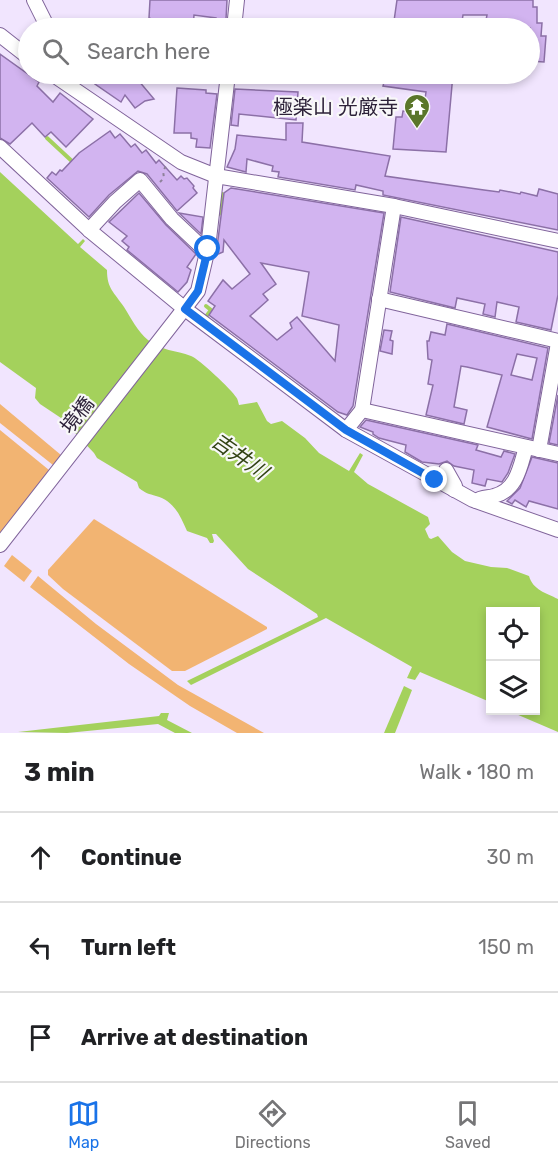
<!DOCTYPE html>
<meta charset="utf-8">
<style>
:root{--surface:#fff;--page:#f2f2f2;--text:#202124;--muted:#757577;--line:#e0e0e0;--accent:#1a73e8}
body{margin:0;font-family:Rubik,"Noto Sans JP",sans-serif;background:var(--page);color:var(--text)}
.controls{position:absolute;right:18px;bottom:18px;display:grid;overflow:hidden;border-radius:0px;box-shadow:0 3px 9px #0003}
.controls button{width:54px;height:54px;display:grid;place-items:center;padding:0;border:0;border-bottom:2px solid var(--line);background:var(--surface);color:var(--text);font:30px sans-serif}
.stop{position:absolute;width:18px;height:18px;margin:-14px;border:4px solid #1a73e8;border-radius:50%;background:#fff}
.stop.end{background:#1a73e8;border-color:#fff;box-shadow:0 2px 6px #0008}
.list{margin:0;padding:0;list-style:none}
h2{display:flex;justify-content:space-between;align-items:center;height:78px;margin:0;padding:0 24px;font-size:26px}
h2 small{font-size:20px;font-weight:400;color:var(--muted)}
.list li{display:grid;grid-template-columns:39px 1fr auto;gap:18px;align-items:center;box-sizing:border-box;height:90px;padding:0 24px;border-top:2px solid var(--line)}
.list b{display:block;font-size:22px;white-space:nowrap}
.list em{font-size:20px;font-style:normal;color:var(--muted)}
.icon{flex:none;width:33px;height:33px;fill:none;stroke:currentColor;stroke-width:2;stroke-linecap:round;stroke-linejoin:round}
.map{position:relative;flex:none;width:558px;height:733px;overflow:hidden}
.search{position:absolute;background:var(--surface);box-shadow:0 3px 9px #0003;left:18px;right:18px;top:18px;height:66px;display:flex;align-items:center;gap:15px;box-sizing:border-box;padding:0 21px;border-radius:33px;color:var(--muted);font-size:22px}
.sheet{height:348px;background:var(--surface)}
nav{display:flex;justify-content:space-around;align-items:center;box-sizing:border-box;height:84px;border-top:2px solid var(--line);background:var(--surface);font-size:16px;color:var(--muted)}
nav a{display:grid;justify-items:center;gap:3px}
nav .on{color:var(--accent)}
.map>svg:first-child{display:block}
</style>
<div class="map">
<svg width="558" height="733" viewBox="0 0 558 733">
<rect width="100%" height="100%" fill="#f1e5fe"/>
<g fill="#f2b472">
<polygon points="0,404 61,455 53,465 0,423"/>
<polygon points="0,430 49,470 0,534"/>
<polygon points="94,519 267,627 267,629 185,671 172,671 63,589 48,575 48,570"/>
<polygon points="12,555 32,571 24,582 4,566"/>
<polygon points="38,576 96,624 178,685 264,733 237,733 190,706 129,664 30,587"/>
</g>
<g fill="#a4d15c">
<path d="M 0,172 L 78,244 L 83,239 L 85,241 L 80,247 L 107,270 C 107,289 114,292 124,307 C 131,318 138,332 148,340 C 161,351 176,350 191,356 C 198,358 232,390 236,397 C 238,399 238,402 239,405 L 257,402 L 267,421 L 271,424 L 282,421 L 305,438 L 319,453 L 349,471 L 360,453 L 363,455 L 354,472 L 368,484 L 428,517 L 430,524 L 425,529 L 429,538 L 431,539 L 438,536 L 452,552 L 465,561 L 491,567 L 507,568 L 529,576 C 533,590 546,593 558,599 L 558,732 L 509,711 L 536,710 L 536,612 L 490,612 L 490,702 L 420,672 L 415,680 L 407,678 L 412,667 L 326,618 L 191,685 L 187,681 L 318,617 L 317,614 L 248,569 L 216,534 L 212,534 L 214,541 L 213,543 L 210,543 L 207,538 L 187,531 C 180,515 174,501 156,496 C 149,494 145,493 139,488 L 137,482 L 97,458 L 94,453 L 76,434 L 70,424 L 40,404 L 35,398 L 36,388 L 0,362 Z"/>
<polygon points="404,686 412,690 395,733 384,733"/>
<polygon points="161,713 169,713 167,720 192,733 175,733 158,724 67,733 18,732 159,716"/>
</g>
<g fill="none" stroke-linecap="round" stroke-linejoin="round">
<g stroke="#a4d15c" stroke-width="4">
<polyline points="47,138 75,164"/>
<polyline points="219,214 222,194"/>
<polyline points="205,318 211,310 206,306"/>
</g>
</g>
<g fill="#d2b4f0" stroke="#8c70a7" stroke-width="1.5" fill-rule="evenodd">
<polygon points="150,0 227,0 226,19 216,20 216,18 194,15 193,28 162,28 162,25 152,24 152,19 149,18"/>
<polygon points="397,0 533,0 533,7 537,7 537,23 542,23 541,36 546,36 544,62 530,61 530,28 503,28 504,21 486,20 487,15 463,15 461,28 393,28"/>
<polygon points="0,54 39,82 37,86 53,102 60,93 93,119 66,147 51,132 45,137 32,123 10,144 0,138"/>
<polygon points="102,74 133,74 154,99 145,101 135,108 125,95 121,102 95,84"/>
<polygon points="386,74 453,74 446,152 393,149 396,117 402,117 403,111 423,113 426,92 383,86"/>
<polygon points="177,88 206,90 206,93 217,94 210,148 196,147 197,139 191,138 191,133 174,133"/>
<polygon points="235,89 298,92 296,120 239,114 238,126 231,125"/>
<polygon points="286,123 303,123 302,142 390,156 385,176 484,190 499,192 500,190 520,194 521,192 537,196 539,189 558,194 558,230 383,195 383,191 356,185 355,190 278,177 279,172 272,171 273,166 247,159 246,172 227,167 235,149 237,135 286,140"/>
<polygon points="110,131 115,138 120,134 131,147 135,144 142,153 146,150 156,163 159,160 177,180 181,176 184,179 187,178 194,186 193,188 197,193 177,211 147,174 138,171 109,195 89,217 47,178 52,172 56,175 60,170 62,171 79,153"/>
<path d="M 231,188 L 384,213 L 353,406 L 347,415 L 338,412 L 209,315 L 215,306 L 208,301 L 223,280 L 232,289 L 250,274 L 224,240 L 223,252 L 216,255 L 224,193 ZM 261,263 L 309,272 L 302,316 L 339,325 L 335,361 L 297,317 L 290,323 L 292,328 L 277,340 L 250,316 L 268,300 L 263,294 L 276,284 Z"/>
<polygon points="139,193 166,225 196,254 187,267 191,270 187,282 178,292 127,250 129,247 122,241 127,236 109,222"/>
<polygon points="179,213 203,217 201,234"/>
<polygon points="401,217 558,252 558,295 551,330 516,322 519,307 497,302 495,317 483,314 485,304 457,298 455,308 390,292"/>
<path d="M 447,324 L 548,348 L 532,439 L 487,427 L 502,375 L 467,367 L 461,366 L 454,407 L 467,410 L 464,424 L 426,415 L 433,385 L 428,384 L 432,360 L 428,359 L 427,341 L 429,341 L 431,332 L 445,335 ZM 517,354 L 537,358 L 532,380 L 511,375 Z"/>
<polygon points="384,330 392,331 390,340 393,341 392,354 380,351"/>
<polygon points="558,395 558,445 549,443"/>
<polygon points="366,420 478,445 476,450 501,457 504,451 515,454 508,473 502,482 487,479 485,486 472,483 474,470 454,466 447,461 439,464 422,462 405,452 406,445 379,438 373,434 373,432 360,427"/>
<polygon points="532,457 558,463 558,509 529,501 526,507 515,500 512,504 507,501 520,488"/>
</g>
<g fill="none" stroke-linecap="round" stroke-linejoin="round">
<defs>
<g id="minor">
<polyline points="34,0 48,28"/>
<polyline points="234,28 237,0"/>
<polyline points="0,35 28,57"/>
<polyline points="52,74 181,162 216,176 394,206 558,241"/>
<polyline points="0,147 89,230 185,309 346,430 473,500 558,530"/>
<polyline points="89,230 115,202 140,180 172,219 207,252"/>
<polyline points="379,299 558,341"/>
<polyline points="362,410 558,454"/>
<polyline points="346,430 362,410 394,206"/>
<polyline points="539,450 558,343"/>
<polyline points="446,470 455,486 454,490"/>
<path d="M 476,501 C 482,496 488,498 494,496 C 517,490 520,467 526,447"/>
<polyline points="0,545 198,291 208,248 228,74"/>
</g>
</defs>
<use href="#minor" stroke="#80649b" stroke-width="16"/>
<g stroke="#8d8199" stroke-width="2" stroke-dasharray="3 4.5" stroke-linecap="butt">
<polyline points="314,74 355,81"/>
<polyline points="160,182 164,178 163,171 166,166"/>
</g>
<use href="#minor" stroke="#fff" stroke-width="14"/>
</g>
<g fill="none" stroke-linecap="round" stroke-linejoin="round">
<polyline stroke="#1a73e8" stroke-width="8" points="208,249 198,291 185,309 346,430 435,480"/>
</g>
<defs>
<symbol id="temple-pin" viewBox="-11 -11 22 30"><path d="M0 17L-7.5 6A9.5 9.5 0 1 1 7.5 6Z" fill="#5a762a" stroke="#f8f8f8"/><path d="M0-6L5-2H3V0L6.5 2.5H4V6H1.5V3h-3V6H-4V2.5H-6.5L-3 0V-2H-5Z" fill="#fff"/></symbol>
</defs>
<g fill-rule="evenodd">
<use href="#temple-pin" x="402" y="92" width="30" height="40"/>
</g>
<g text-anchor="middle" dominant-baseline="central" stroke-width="4.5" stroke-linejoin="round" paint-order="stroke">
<g font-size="20" fill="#2d2239" stroke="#f8f8f8" text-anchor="end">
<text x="398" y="107">極楽山 光厳寺</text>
</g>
<g font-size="20" fill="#2d2239" stroke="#f8f8f8">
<text transform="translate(77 415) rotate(-52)">境橋</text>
</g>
<g font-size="21" font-style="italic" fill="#324314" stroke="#f8f8f8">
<text transform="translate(240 456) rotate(35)">吉井川</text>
</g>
</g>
</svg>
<div class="controls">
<button><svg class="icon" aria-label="locate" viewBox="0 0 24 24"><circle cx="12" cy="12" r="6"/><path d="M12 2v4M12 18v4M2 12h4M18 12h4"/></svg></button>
<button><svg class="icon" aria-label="layers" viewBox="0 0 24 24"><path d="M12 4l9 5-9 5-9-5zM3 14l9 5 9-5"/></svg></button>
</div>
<div class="stop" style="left:208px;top:249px"></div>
<div class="stop end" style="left:435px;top:480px"></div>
<div class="search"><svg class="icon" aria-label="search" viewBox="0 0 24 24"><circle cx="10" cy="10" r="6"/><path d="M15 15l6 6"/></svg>Search here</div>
</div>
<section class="sheet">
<h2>3 min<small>Walk · 180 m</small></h2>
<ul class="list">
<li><svg class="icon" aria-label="ahead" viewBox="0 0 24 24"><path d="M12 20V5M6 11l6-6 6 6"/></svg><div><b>Continue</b></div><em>30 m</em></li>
<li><svg class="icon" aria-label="left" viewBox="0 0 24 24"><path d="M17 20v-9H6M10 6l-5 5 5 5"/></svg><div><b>Turn left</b></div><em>150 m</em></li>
<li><svg class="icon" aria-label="arrive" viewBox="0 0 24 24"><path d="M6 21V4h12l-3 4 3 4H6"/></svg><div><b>Arrive at destination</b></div></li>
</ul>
</section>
<nav>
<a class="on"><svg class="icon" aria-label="map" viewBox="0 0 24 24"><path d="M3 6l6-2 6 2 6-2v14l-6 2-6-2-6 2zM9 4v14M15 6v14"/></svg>Map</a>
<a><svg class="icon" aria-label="directions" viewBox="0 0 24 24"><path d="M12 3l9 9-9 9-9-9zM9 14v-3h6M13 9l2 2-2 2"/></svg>Directions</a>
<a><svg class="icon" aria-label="saved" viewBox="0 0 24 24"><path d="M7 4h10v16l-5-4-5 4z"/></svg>Saved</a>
</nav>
